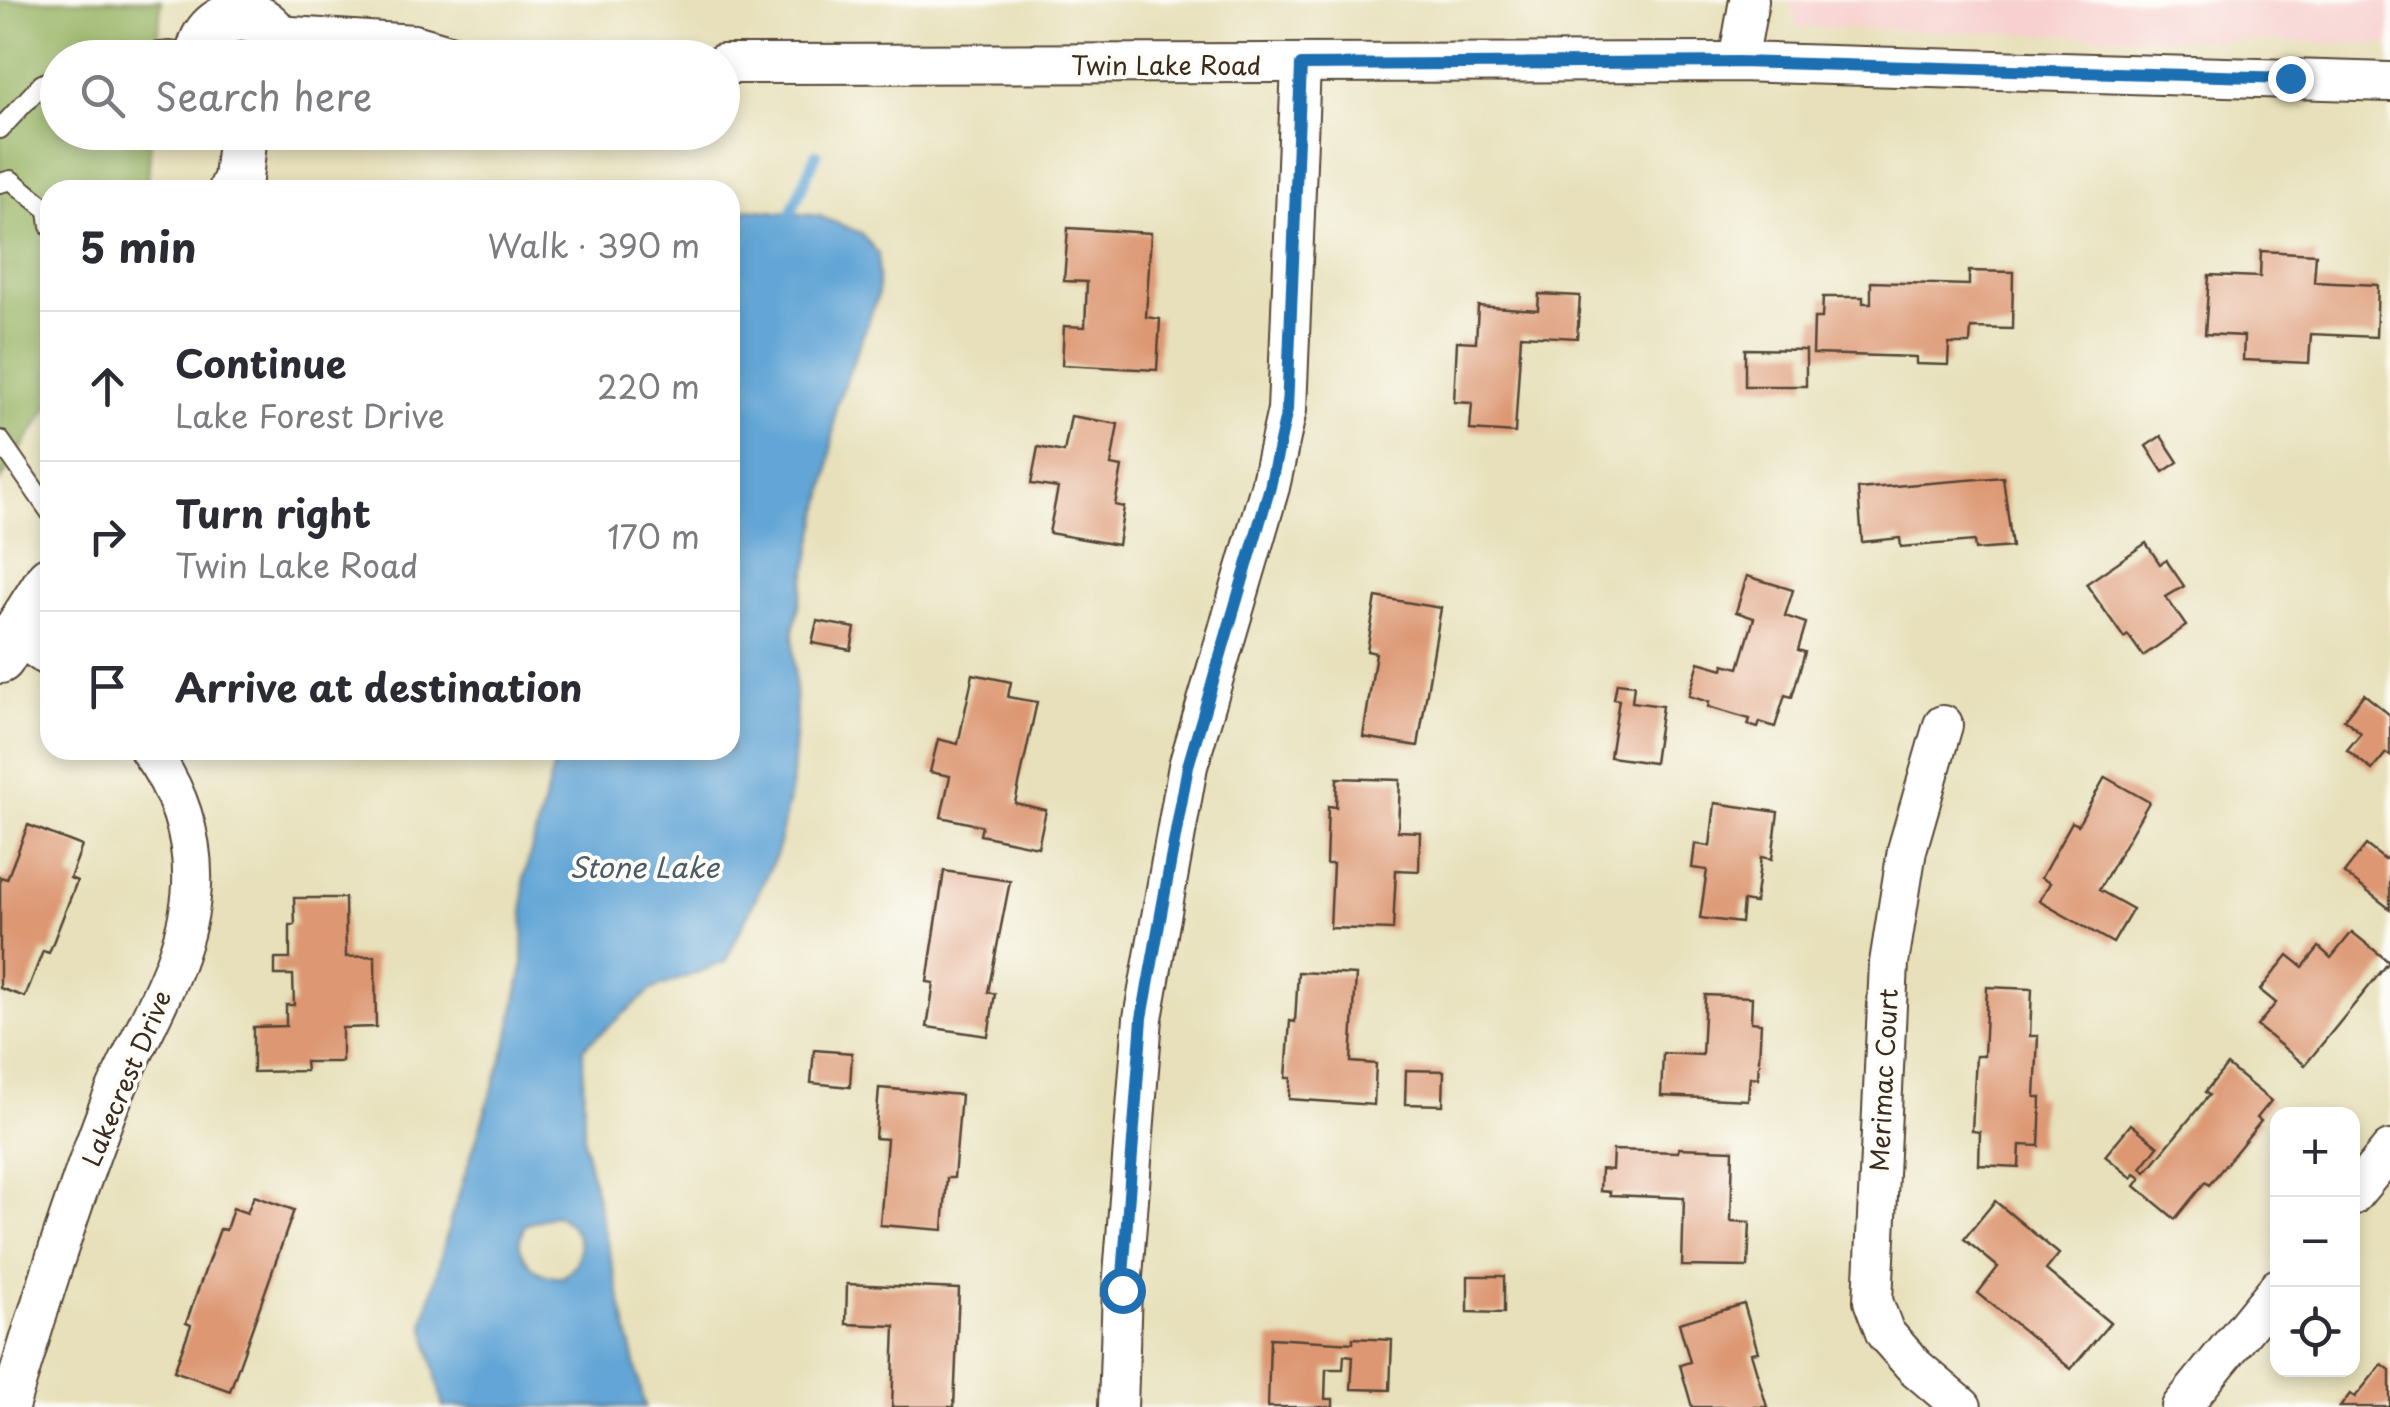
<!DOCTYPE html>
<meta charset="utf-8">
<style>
:root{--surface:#fff;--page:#f2f2f3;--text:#2b2b33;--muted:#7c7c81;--line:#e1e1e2}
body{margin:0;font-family:"Playpen Sans",sans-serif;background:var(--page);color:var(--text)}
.controls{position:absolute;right:30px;bottom:30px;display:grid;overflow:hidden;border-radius:20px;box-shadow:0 5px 15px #0003}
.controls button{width:90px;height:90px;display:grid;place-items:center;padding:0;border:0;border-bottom:2px solid var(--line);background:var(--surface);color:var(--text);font:50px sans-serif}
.stop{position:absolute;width:30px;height:30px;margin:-22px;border:8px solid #1f6fb2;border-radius:50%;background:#fff}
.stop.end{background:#1f6fb2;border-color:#fff;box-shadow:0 2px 10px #0008}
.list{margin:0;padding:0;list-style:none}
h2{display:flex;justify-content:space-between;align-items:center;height:130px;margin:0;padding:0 40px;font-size:42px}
h2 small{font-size:32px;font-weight:400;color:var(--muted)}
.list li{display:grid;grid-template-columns:65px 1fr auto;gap:30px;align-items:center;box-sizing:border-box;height:150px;padding:0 40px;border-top:2px solid var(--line)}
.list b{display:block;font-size:38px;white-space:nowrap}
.list p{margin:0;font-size:32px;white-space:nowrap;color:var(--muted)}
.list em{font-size:32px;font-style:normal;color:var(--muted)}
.icon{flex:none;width:55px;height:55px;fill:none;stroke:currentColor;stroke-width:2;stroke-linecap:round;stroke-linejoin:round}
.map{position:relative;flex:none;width:2390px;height:1407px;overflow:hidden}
.search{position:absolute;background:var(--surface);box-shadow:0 5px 15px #0003;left:40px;top:40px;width:700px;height:110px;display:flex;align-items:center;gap:25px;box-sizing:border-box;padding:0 35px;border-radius:55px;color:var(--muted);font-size:38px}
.panel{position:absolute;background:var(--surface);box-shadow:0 5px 15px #0003;left:40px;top:180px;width:700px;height:580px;border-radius:30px}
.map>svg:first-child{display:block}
</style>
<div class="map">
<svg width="2390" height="1407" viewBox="0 0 2390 1407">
<rect width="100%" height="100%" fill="#fdfcf7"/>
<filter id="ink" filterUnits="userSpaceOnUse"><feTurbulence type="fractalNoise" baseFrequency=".01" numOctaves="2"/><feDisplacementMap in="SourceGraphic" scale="20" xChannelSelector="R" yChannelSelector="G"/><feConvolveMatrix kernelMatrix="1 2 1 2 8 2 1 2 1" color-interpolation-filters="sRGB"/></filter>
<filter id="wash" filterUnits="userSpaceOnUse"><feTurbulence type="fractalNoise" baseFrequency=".0048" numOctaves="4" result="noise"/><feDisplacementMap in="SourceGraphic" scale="40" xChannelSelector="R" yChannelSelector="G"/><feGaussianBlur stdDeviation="2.25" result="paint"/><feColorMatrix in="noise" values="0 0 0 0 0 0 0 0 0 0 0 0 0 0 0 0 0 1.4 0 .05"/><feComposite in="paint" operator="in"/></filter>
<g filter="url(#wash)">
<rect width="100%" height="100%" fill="#e7e0ba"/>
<polygon fill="#f7d0cf" points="1789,0 2390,0 2390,45 1798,27"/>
<polygon fill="#9ab567" stroke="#6a7042" stroke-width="2.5" points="0,0 161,0 157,57 58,58 58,132 151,133 147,190 50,190 50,405 0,481"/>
<path fill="#62a5d6" stroke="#4e687a" stroke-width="2.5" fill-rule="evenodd" d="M 747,209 L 819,216 L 861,233 L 878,254 L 878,295 L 836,406 L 829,471 L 793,631 L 796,722 L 791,788 L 777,853 L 725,962 L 653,989 L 583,1048 L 584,1143 L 645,1407 L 443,1407 L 424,1323 L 451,1218 L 508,1041 L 523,967 L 524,877 L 558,750 L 730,750 L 730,225 ZM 554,1215 C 583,1225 589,1260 563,1277 C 541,1278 525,1266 519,1244 L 524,1225 Z"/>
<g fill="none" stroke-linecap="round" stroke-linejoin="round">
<polyline stroke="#62a5d6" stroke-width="11" points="786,224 816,154"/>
</g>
<g id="blocks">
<g fill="#dd9873">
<polygon points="1068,228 1151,233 1146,317 1160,319 1157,370 1062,365 1064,326 1085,327 1087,282 1064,281"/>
<polygon points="2261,251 2316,254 2314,282 2378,285 2376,337 2311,334 2309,363 2243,360 2244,336 2205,334 2209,275 2260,277"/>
<polygon points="1969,271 2013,272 2012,329 1971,328 1970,344 1949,344 1948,365 1916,364 1916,357 1813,354 1814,318 1822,318 1823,297 1863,297 1863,303 1871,303 1871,282 1969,285"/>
<polygon points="1539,294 1580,296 1577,338 1521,335 1515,433 1470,430 1472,403 1454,402 1457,341 1476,342 1478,306 1538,310"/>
<polygon points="1745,349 1806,350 1806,386 1745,386"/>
<polygon points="1071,416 1118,424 1111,465 1122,467 1115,505 1124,507 1118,545 1049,533 1058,488 1031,484 1038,447 1064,452"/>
<polygon points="2161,436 2178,462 2163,472 2146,446"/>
<polygon points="2003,477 2012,547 1975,550 1974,541 1901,547 1900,538 1862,542 1858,489"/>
<polygon points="2146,543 2160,564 2166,560 2184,586 2166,597 2186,626 2143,656 2128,635 2124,638 2086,584"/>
<polygon points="1747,576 1793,590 1785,616 1806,623 1798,650 1805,652 1792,697 1785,695 1775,727 1760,722 1758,728 1748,725 1750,719 1708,707 1709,702 1689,696 1699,662 1723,669 1724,664 1739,668 1754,618 1736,612"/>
<polygon points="1376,597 1441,608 1418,746 1363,737 1376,653 1367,651"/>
<polygon points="817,621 855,628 851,650 812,643"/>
<polygon points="973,674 1011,682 1008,697 1037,702 1015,803 1046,810 1038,847 980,835 982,826 941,817 950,776 930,772 938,739 958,744"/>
<polygon points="1617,683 1634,685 1632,702 1662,706 1654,763 1610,757 1619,700 1614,699"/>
<polygon points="2364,694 2390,715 2390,756 2386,753 2372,770 2347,750 2361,733 2344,719"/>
<polygon points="2105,777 2149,802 2099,890 2133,909 2113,943 2039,901 2050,883 2041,878 2072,822 2078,825"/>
<polygon points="1337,778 1400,780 1398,831 1420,832 1419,871 1396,870 1393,930 1330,928 1333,864 1326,864 1328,806 1336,807"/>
<polygon points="1715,803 1778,812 1772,859 1761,857 1755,903 1743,901 1741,923 1700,918 1707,870 1692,868 1695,844 1710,846"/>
<polygon points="28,825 82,846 70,878 77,881 49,953 43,951 25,997 0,988 0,877 7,879"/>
<polygon points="2366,845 2385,860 2390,854 2390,909 2344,873"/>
<polygon points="944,871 1010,881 988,992 995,994 988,1036 927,1027 934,983 927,982"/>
<polygon points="294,898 345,898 346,957 375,956 376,1027 342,1028 342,1062 305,1062 306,1071 253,1072 253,1027 286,1026 286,1005 294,1005 293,975 275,975 275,959 290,959 290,925 295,925"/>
<polygon points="2352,932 2389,962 2305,1065 2257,1026 2276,1003 2260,990 2288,955 2303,967 2319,947 2331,958"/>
<polygon points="1298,972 1356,975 1351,1062 1376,1064 1374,1105 1289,1099 1291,1078 1286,1078 1290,1021 1295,1022"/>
<polygon points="1987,987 2032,989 2030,1036 2038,1036 2035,1097 2041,1097 2039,1146 2020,1145 2019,1167 1979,1165 1980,1132 1972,1131 1976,1056 1984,1056"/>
<polygon points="1705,995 1752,997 1751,1022 1761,1023 1758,1078 1750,1077 1748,1100 1661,1096 1663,1053 1702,1055"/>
<polygon points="814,1050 852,1053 850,1087 811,1083"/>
<polygon points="2227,1065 2271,1101 2257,1118 2261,1121 2209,1185 2205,1182 2175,1219 2135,1186 2141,1178 2135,1174 2132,1178 2105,1156 2131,1124 2158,1146 2141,1168 2146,1172 2209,1095 2205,1092"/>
<polygon points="1406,1070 1444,1071 1443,1105 1405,1104"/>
<polygon points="879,1088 961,1095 954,1178 947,1178 943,1230 880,1225 887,1139 875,1138"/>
<polygon points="1679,1148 1733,1150 1731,1221 1750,1222 1748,1267 1682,1266 1684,1198 1610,1195 1610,1192 1600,1191 1601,1169 1612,1170 1613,1150 1678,1152"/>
<polygon points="254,1196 294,1210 230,1391 174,1371 191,1325 186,1323 220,1229 226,1230 233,1208 247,1213"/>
<polygon points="1995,1201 2059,1254 2046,1270 2110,1323 2071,1369 1978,1293 1998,1267 1964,1239"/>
<polygon points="1468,1276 1504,1276 1504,1313 1468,1312"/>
<polygon points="847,1284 959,1289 954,1407 892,1407 895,1326 846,1324"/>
<polygon points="1744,1304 1758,1352 1751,1353 1767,1407 1692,1407 1680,1365 1690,1362 1679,1323"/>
<polygon points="1270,1338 1353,1343 1353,1338 1392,1340 1390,1390 1351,1389 1353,1356 1344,1355 1343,1369 1326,1369 1325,1399 1333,1399 1333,1407 1268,1407"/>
<polygon points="2382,1364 2390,1370 2390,1407 2340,1407 2350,1394 2355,1397"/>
</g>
</g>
</g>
<g filter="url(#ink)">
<use href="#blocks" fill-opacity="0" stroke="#554535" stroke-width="2.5"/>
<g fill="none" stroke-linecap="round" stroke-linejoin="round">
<defs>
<g id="service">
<polyline points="111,58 169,51 200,55"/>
<polyline points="0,129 42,84 58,77"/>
<polyline points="0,183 11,180 48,210 50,226"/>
<polyline points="0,440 50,512"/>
</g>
<g id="minor">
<polyline points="276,35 414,44 462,58"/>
<polyline points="1738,62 1749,0"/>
<polyline points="722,64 1738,62 2390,82"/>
<polyline points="16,635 50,658"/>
<polyline points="1943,725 1907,850 1889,963 1873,1301 1885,1333 1915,1367 1962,1407"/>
<polyline points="2352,1196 2390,1150"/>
<path d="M 9,1407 C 39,1308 70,1208 107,1111 C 136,1036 188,967 192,885 C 194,836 178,789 149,750"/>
<polyline points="1118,1407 1122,1289 1143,1018 1188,766 1270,487 1287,410 1301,65"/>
<polyline points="2181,1407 2278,1288"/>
</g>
<g id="tertiary">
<path d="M 200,58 C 206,3 277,3 281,58"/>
<polyline points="233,190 238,179 243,132"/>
<polyline points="0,659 50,580"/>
</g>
</defs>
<use href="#service" stroke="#554535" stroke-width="22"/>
<use href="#minor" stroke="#554535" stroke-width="42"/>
<use href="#tertiary" stroke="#554535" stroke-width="52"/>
<use href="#service" stroke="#fff" stroke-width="18"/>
<use href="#minor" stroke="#fff" stroke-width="38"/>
<use href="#tertiary" stroke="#fff" stroke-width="48"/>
</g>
</g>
<g fill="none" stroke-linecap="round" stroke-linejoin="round" filter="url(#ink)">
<polyline stroke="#1f6fb2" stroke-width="12" points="1122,1290 1142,1018 1188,766 1270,487 1287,410 1301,65 1738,62 2290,78"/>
</g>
<g text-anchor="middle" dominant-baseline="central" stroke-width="8" stroke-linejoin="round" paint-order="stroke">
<g font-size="25" fill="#3b2a1e" stroke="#fdfcf7">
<text x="1166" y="65">Twin Lake Road</text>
<text transform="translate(126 1078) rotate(-67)">Lakecrest Drive</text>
<text transform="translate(1883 1080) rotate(-87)">Merimac Court</text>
</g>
<g font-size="28" font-style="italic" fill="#4b5b68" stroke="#fdfcf7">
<text x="644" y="866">Stone Lake</text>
</g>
</g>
</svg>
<div class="controls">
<button>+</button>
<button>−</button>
<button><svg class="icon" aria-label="locate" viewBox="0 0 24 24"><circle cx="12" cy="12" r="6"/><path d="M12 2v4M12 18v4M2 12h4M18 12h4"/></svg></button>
</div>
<div class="stop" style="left:1122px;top:1290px"></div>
<div class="stop end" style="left:2290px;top:78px"></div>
<div class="search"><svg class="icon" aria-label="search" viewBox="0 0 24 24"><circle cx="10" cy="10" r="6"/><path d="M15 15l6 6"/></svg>Search here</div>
<section class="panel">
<h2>5 min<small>Walk · 390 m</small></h2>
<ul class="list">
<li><svg class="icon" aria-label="ahead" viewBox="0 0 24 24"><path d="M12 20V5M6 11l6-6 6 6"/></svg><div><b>Continue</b><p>Lake Forest Drive</p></div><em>220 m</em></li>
<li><svg class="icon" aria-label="right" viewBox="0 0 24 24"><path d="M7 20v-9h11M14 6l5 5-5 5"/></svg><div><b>Turn right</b><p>Twin Lake Road</p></div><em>170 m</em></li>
<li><svg class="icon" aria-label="arrive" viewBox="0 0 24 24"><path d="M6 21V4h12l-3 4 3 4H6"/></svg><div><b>Arrive at destination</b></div></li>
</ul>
</section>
</div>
